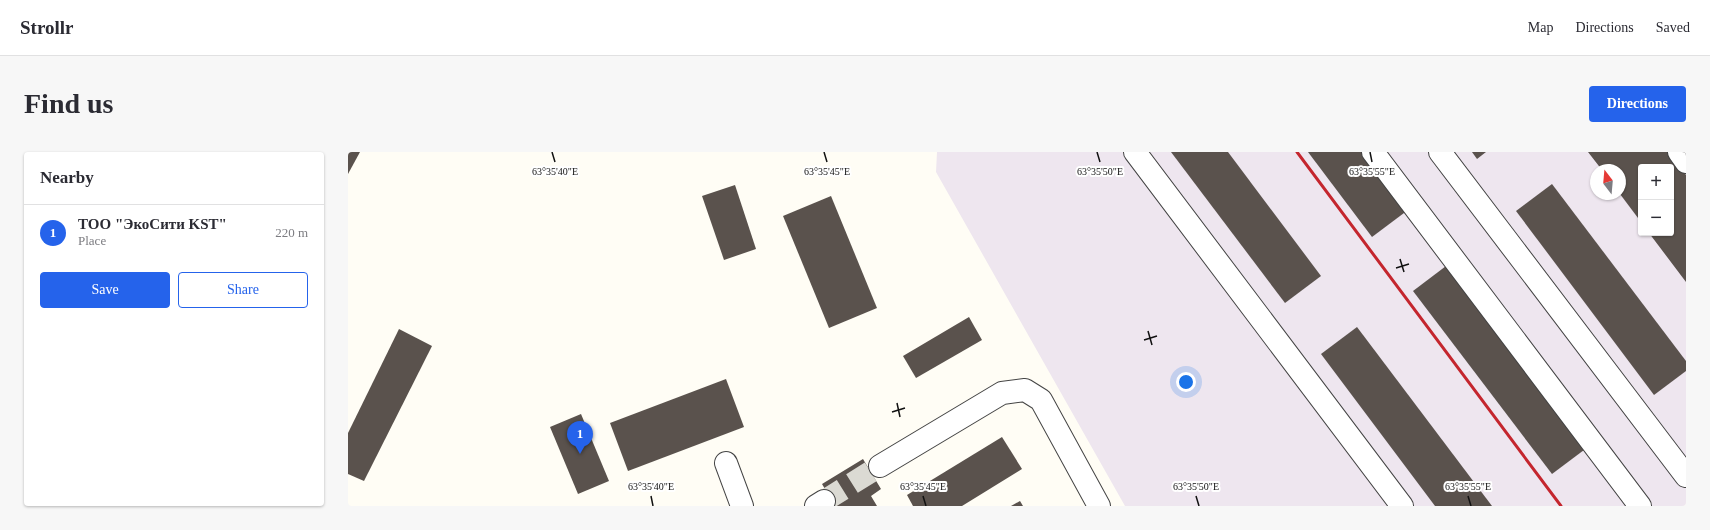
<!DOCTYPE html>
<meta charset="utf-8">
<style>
:root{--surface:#fff;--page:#f7f7f7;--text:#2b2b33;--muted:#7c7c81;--line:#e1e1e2;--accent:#2563eb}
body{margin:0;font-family:"Times New Roman",serif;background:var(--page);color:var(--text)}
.controls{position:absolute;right:12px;top:12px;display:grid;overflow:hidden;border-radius:4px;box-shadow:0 1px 3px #0004}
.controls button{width:36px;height:36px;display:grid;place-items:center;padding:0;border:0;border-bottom:1px solid var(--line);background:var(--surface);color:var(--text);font:20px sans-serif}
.compass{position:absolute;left:1242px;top:12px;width:36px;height:36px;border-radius:50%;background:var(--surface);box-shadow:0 1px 3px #0004;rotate:344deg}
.you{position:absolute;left:838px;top:230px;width:14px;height:14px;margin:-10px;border:3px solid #fff;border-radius:50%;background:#1a73e8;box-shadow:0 0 0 6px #1a73e833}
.badge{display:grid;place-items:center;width:26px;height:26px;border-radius:50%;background:var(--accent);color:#fff;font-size:13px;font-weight:700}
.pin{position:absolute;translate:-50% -33px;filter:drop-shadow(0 1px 2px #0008)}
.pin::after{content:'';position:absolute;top:21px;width:14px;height:12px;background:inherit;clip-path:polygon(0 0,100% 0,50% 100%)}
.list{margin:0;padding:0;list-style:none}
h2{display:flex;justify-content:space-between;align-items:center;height:52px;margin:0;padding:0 16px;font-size:17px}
h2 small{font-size:13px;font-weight:400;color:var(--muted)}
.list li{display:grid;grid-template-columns:26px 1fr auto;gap:12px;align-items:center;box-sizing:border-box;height:56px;padding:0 16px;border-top:1px solid var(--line)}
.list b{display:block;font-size:15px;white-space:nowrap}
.list p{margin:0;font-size:13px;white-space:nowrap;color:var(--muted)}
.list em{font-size:13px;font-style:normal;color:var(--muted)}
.actions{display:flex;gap:8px;padding:12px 16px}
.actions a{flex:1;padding:9px 0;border:1px solid var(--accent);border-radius:4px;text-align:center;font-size:14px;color:var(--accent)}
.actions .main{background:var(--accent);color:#fff}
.map{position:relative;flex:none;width:1338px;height:354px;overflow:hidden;border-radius:4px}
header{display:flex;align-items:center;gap:24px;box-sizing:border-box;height:56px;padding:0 20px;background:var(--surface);border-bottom:1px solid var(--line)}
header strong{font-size:19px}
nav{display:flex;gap:22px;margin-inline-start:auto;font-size:14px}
.intro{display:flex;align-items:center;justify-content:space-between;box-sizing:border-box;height:96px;padding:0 24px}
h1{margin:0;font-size:28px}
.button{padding:10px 18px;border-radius:4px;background:var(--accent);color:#fff;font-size:14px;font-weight:700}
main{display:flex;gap:24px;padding:0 24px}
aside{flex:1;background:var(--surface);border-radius:4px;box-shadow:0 1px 3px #0004}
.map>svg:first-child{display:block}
</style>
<header>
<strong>Strollr</strong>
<nav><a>Map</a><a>Directions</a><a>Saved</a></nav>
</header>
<div class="intro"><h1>Find us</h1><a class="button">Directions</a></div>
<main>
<aside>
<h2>Nearby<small></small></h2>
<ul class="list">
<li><span class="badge">1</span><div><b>ТОО &quot;ЭкоСити KST&quot;</b><p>Place</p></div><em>220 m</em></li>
</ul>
<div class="actions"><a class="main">Save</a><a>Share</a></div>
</aside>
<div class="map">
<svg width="1338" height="354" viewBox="0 0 1338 354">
<rect width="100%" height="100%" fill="#fffdf5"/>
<path fill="#eee6ef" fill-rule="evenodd" d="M 589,0 L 1338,0 L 1338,354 L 777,354 L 588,20 ZM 1293,15 L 1323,15 L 1323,81 L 1293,81 ZM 1248,18 L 1272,18 L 1272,42 L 1248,42 Z"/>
<g fill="#5a524d">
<polygon points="0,0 12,0 0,22"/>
<polygon points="823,0 880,0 973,124 937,151"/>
<polygon points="960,0 1017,0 1060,58 1024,85"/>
<polygon points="1124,0 1138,0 1129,7"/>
<polygon points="1240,0 1321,0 1338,23 1338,130 1301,81 1323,81 1323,15 1293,15 1293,70 1272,42 1272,18 1254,18"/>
<polygon points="1204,32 1338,209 1338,219 1306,243 1168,59"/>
<polygon points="387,33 408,97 376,108 354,44"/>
<polygon points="483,44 529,156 481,176 435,64"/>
<polygon points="1102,111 1240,295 1204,322 1065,139"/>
<polygon points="621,165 634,188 568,226 555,204"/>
<polygon points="1009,175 1144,354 1087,354 973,202"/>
<polygon points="51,177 84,194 16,329 0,322 0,281"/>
<polygon points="378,227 396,275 280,319 262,271"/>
<polygon points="233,262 261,329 230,342 202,275"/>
<polygon points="654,285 674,317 614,354 565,354 559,343"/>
<polygon points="515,307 533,337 523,344 529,354 487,354 474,332"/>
<polygon points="672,349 675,354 663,354"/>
</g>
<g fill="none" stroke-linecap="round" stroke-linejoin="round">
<polyline stroke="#dbdad3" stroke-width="22" stroke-dasharray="22 11" stroke-linecap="butt" points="476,349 532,314"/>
<defs>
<g id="minor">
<polyline points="787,0 1054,354"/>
<polyline points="1025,0 1292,354"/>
<polyline points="1092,0 1338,324"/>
<polyline points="1331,0 1338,10"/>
<polyline points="378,311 394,354"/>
<polyline points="532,314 654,241 677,238 693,248 751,354"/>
<polyline points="468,354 476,349"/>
</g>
</defs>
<use href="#minor" stroke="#444" stroke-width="24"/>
<use href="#minor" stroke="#fff" stroke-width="22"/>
<polyline stroke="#c4262e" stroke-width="3" points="949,0 1213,354"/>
</g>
<path fill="none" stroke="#111" stroke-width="1.5" d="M 204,0 L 207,10M 476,0 L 479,10M 749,0 L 752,10M 1022,0 L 1024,10M 1052,107 L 1056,120M 1048,116 L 1061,112M 800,179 L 804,193M 796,188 L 809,184M 549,251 L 552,265M 544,260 L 557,256M 303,344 L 305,354M 575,344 L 578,354M 848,344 L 851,354M 1120,344 L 1123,354"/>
<g font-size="10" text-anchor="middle" fill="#111" stroke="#fff" stroke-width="4" stroke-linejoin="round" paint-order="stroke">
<text x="207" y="23">63°35'40"E</text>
<text x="479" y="23">63°35'45"E</text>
<text x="752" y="23">63°35'50"E</text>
<text x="1024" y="23">63°35'55"E</text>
<text x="303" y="338">63°35'40"E</text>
<text x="575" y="338">63°35'45"E</text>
<text x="848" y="338">63°35'50"E</text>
<text x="1120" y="338">63°35'55"E</text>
</g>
</svg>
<div class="controls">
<button>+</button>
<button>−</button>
</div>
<svg class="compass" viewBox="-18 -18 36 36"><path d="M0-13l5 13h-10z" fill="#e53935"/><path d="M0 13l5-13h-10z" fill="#7c7c81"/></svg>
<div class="you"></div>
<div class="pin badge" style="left:232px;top:302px">1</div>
</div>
</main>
